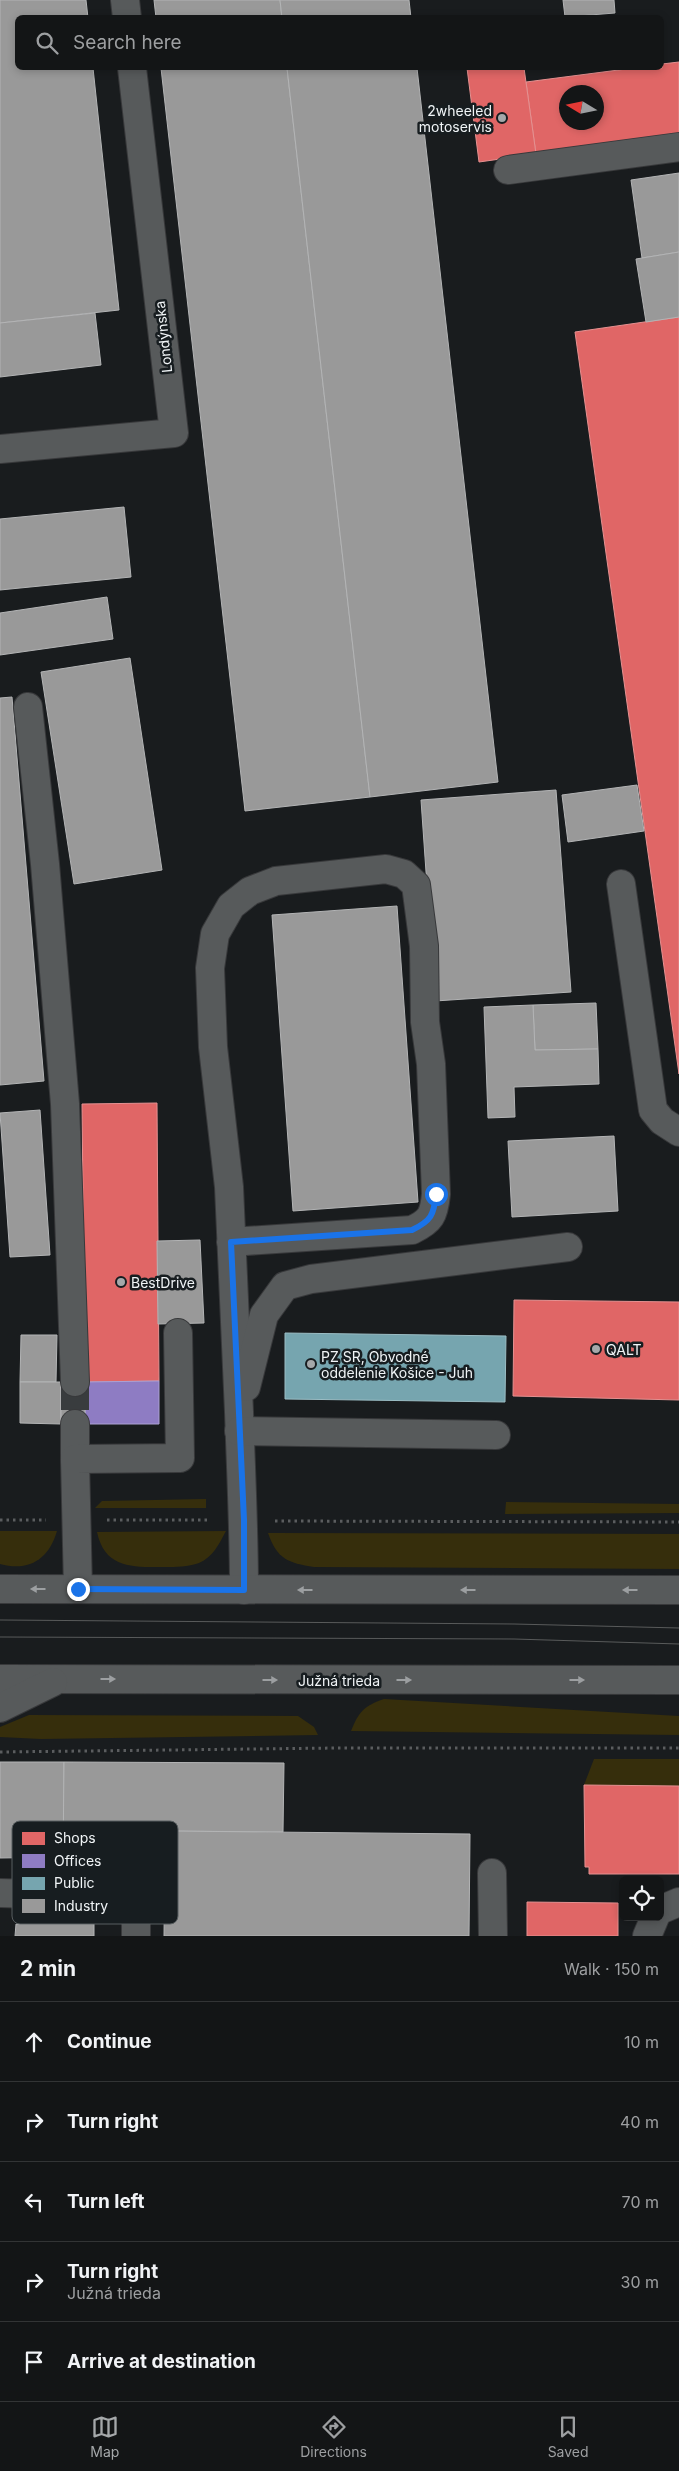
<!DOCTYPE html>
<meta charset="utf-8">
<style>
:root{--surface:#131516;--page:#1c1e1f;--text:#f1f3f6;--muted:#9d9fa1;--line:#323435;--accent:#a5a8aa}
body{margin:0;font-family:Inter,sans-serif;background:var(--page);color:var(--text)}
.controls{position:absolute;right:15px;bottom:15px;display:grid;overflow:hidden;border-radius:8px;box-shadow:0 2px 8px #0003}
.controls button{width:45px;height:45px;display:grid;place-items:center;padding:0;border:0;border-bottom:1px solid var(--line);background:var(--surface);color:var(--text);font:25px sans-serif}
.compass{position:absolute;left:559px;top:85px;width:45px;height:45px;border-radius:50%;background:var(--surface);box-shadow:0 2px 8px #0003;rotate:280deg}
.stop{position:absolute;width:15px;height:15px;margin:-11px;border:4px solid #1a73e8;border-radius:50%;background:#fff}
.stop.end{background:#1a73e8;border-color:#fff;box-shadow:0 1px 5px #0008}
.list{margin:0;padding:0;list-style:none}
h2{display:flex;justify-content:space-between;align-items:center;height:65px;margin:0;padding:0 20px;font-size:21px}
h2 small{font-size:16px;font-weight:400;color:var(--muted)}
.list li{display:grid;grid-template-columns:32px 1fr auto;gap:15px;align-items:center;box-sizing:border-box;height:80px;padding:0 20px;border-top:1px solid var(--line)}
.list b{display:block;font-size:19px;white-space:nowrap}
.list p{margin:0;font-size:16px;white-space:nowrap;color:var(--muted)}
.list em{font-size:16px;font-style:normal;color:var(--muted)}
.icon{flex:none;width:28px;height:28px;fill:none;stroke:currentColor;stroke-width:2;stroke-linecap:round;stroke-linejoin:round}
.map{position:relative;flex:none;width:679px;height:1936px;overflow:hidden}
.search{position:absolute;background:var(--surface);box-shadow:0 2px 8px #0003;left:15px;right:15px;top:15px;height:55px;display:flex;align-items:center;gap:12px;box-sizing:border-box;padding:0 18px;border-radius:8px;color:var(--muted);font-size:19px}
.sheet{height:465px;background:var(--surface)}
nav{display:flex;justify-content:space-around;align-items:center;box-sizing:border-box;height:70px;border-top:1px solid var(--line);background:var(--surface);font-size:14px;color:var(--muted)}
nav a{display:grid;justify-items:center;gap:2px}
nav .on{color:var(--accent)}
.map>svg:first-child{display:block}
</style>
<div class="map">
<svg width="679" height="1936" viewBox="0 0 679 1936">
<rect width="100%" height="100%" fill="#191c1e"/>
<g fill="#362e0c">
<polygon points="206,1499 206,1508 95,1508 102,1501"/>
<polygon points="506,1502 679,1504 679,1513 505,1514"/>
<path d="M 0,1531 L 57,1531 C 49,1559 29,1572 0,1564 Z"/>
<path d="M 226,1531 C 219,1544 213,1557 199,1563 C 188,1567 176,1567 164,1567 C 133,1567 105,1569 97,1532 Z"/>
<path d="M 268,1533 L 679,1534 L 679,1569 L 314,1567 C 288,1563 277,1559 268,1533 Z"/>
<path d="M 384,1699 L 679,1716 L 679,1735 L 351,1731 C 359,1711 364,1706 384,1699 Z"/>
<polygon points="29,1715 298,1716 314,1727 318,1735 41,1739 0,1737 0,1727"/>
<polygon points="594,1759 679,1759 679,1786 584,1785"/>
</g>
<g fill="#e06666" stroke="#e59191" fill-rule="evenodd">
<path d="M 679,62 L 679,135 L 536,154 L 526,82 L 634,68 L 662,68 L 662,64 ZM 566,92 L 596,92 L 596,122 L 566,122 Z"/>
<polygon points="467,68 524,68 536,154 479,162"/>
<polygon points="679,317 679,1074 575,332"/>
<polygon points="157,1103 159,1381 85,1382 82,1104"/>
<polygon points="514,1300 679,1302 679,1400 513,1396"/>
<polygon points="584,1785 679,1786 679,1874 589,1874 589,1867 585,1867"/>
<polygon points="527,1902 618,1903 618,1936 527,1936"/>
</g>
<polygon fill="#8e7cc3" stroke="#aba0d2" points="159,1381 159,1424 85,1424 85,1382"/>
<polygon fill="#76a5af" stroke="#9bbdc4" points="285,1333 506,1336 505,1402 285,1399"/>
<g fill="#999" stroke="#b3b4b5">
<polygon points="0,0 86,0 88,18 18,18 18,68 93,68 119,310 0,323"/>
<polygon points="154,0 280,0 282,18 156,18"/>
<polygon points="280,0 409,0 411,18 282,18"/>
<polygon points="563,0 614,0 615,13 565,17"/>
<polygon points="161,68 287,68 370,797 245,811"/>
<polygon points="287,68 417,68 498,782 370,797"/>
<polygon points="679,173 679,252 642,258 631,180"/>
<polygon points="679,252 679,317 646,322 636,259"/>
<polygon points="95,313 101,365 0,377 0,323"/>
<polygon points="124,507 131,577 0,590 0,519"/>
<polygon points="107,597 113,639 0,655 0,613"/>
<polygon points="130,658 162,870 74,884 41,672"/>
<polygon points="12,697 44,1081 0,1085 0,698"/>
<polygon points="637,785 644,831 568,842 562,795"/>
<polygon points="556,790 571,992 435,1001 421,800"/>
<polygon points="397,906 418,1202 293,1211 272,915"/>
<polygon points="596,1003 598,1049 535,1050 533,1005"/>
<polygon points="533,1005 535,1050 598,1049 599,1084 514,1087 515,1117 488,1118 484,1007"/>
<polygon points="40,1110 50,1255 10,1257 0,1113"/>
<polygon points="614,1136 618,1211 512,1217 508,1141"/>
<polygon points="200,1240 204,1323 158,1324 157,1241"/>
<polygon points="21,1335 57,1335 56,1382 20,1382"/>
<polygon points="20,1382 61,1382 61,1424 20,1423"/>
<rect x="61" y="1382" width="24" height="42"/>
<polygon points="0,1762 64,1762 64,1857 0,1858"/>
<polygon points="64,1762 284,1763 283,1832 165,1831 165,1862 63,1862"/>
<polygon points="165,1831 470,1834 469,1936 164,1936"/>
<polygon points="16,1924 94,1924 94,1936 15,1936"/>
</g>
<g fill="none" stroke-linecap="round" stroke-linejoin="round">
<polyline stroke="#393c3e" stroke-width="28" stroke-dasharray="28 14" stroke-linecap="butt" points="75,1382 75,1424"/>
<defs>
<g id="minor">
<polyline points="125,0 127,18"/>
<polyline points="508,170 679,147"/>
<polyline points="0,449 174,433 132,68"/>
<polyline points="28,707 45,864 65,1104 75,1382"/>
<polyline points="621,884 653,1110 662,1121 679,1132"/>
<path d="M 231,1242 L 412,1230 C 431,1221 434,1215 436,1194 L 431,1064 L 425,1022 L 424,946 L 416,885 L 404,874 L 386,869 L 276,881 L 250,891 L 231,906 L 215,934 L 210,968 L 213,1047 L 229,1187 L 239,1412 C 241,1472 244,1530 244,1590"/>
<polyline points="246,1387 264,1315 285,1286 311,1279 568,1247"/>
<polyline points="75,1424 75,1459"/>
<polyline points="239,1431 496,1435"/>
<polyline points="0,1589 679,1590"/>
<polyline points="78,1589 75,1459 180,1458 178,1333"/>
<polyline points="0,1679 679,1680"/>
<polyline points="0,1708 53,1682"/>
<polyline points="492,1873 493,1936"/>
<polyline points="0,1893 136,1897 136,1936"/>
<polyline points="660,1910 679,1902"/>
<polyline points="647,1936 655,1917"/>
</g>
</defs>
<use href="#minor" stroke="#38393b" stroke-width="30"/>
<g stroke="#5b5d5f" stroke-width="3" stroke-dasharray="2.5 4" stroke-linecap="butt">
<polyline points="0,1520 46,1520"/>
<polyline points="107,1520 211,1520"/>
<polyline points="275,1521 679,1522"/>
<polyline points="0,1752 336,1748 679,1748"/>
</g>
<use href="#minor" stroke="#575a5b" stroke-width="28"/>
<g stroke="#595b5b" stroke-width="1">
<polyline points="0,1620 514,1624 679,1628"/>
<polyline points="0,1637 514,1639 679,1644"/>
</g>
</g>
<defs><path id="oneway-solid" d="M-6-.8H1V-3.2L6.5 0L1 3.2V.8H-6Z" transform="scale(1.25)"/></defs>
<g fill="#9c9fa1">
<use href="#oneway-solid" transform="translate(38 1589) rotate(-180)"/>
<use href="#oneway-solid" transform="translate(305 1590) rotate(-180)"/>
<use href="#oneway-solid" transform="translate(468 1590) rotate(-180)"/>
<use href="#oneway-solid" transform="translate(630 1590) rotate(-180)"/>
<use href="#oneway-solid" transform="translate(108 1679)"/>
<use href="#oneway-solid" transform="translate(270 1680)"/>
<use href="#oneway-solid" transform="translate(404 1680)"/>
<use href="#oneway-solid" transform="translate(577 1680)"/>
</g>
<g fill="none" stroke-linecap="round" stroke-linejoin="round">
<path stroke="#1a73e8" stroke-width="6" d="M 78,1589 L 244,1590 L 244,1520 L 231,1242 L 412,1230 C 431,1221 434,1215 436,1194"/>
</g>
<g fill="#a5a8aa" stroke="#171d20" stroke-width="2">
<circle cx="502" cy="118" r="5"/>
<circle cx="121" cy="1282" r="5"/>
<circle cx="596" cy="1349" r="5"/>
<circle cx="311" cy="1364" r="5"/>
</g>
<g text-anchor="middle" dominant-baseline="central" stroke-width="5" stroke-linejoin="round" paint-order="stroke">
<g font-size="14" fill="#f0f4f6" stroke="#171d20" text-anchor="start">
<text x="492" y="110" text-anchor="end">2wheeled<tspan x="492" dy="16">motoservis</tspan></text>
<text x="131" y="1282">BestDrive</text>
<text x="606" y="1349">QALT</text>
<text x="321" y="1356">PZ SR, Obvodné<tspan x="321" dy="16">oddelenie Košice - Juh</tspan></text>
</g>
<g font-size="14" fill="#f0f4f6" stroke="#171d20">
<text transform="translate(163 337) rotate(-96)">Londýnska</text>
<text x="339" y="1680">Južná trieda</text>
</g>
</g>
<rect x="12" y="1821" width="166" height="103" rx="8" fill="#171d20" stroke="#585e60" stroke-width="1"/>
<rect x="22" y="1832" width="23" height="13" fill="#e06666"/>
<rect x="22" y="1854" width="23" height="14" fill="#8e7cc3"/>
<rect x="22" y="1877" width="23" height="13" fill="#76a5af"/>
<rect x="22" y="1899" width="23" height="14" fill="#999"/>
<g font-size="14" fill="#f0f4f6">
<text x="54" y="1843">Shops</text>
<text x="54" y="1866">Offices</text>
<text x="54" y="1888">Public</text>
<text x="54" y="1911">Industry</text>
</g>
</svg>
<div class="controls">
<button><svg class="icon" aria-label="locate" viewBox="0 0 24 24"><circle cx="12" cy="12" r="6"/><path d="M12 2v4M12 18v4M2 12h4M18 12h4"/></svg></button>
</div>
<svg class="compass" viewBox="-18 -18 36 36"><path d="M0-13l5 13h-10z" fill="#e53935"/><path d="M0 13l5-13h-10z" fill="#9d9fa1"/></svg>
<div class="stop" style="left:436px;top:1194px"></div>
<div class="stop end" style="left:78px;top:1589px"></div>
<div class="search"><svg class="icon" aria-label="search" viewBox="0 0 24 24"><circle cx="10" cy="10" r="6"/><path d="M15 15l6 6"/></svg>Search here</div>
</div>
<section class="sheet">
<h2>2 min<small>Walk · 150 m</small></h2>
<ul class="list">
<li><svg class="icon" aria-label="ahead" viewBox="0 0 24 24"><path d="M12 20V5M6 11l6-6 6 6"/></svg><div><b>Continue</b></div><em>10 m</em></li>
<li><svg class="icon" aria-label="right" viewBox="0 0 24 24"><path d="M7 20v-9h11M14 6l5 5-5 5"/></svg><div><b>Turn right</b></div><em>40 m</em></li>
<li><svg class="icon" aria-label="left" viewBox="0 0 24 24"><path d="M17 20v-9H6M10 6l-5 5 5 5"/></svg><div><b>Turn left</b></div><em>70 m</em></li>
<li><svg class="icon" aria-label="right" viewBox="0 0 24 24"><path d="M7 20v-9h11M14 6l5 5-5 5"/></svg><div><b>Turn right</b><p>Južná trieda</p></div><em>30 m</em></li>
<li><svg class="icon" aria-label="arrive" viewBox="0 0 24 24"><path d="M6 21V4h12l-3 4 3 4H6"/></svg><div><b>Arrive at destination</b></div></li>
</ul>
</section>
<nav>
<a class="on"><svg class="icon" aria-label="map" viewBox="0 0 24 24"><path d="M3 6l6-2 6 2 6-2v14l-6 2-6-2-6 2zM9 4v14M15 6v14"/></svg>Map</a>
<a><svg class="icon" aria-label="directions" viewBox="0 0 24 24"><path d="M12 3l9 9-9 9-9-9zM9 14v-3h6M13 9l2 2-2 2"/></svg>Directions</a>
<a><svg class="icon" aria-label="saved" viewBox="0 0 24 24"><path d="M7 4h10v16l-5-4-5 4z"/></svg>Saved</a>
</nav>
